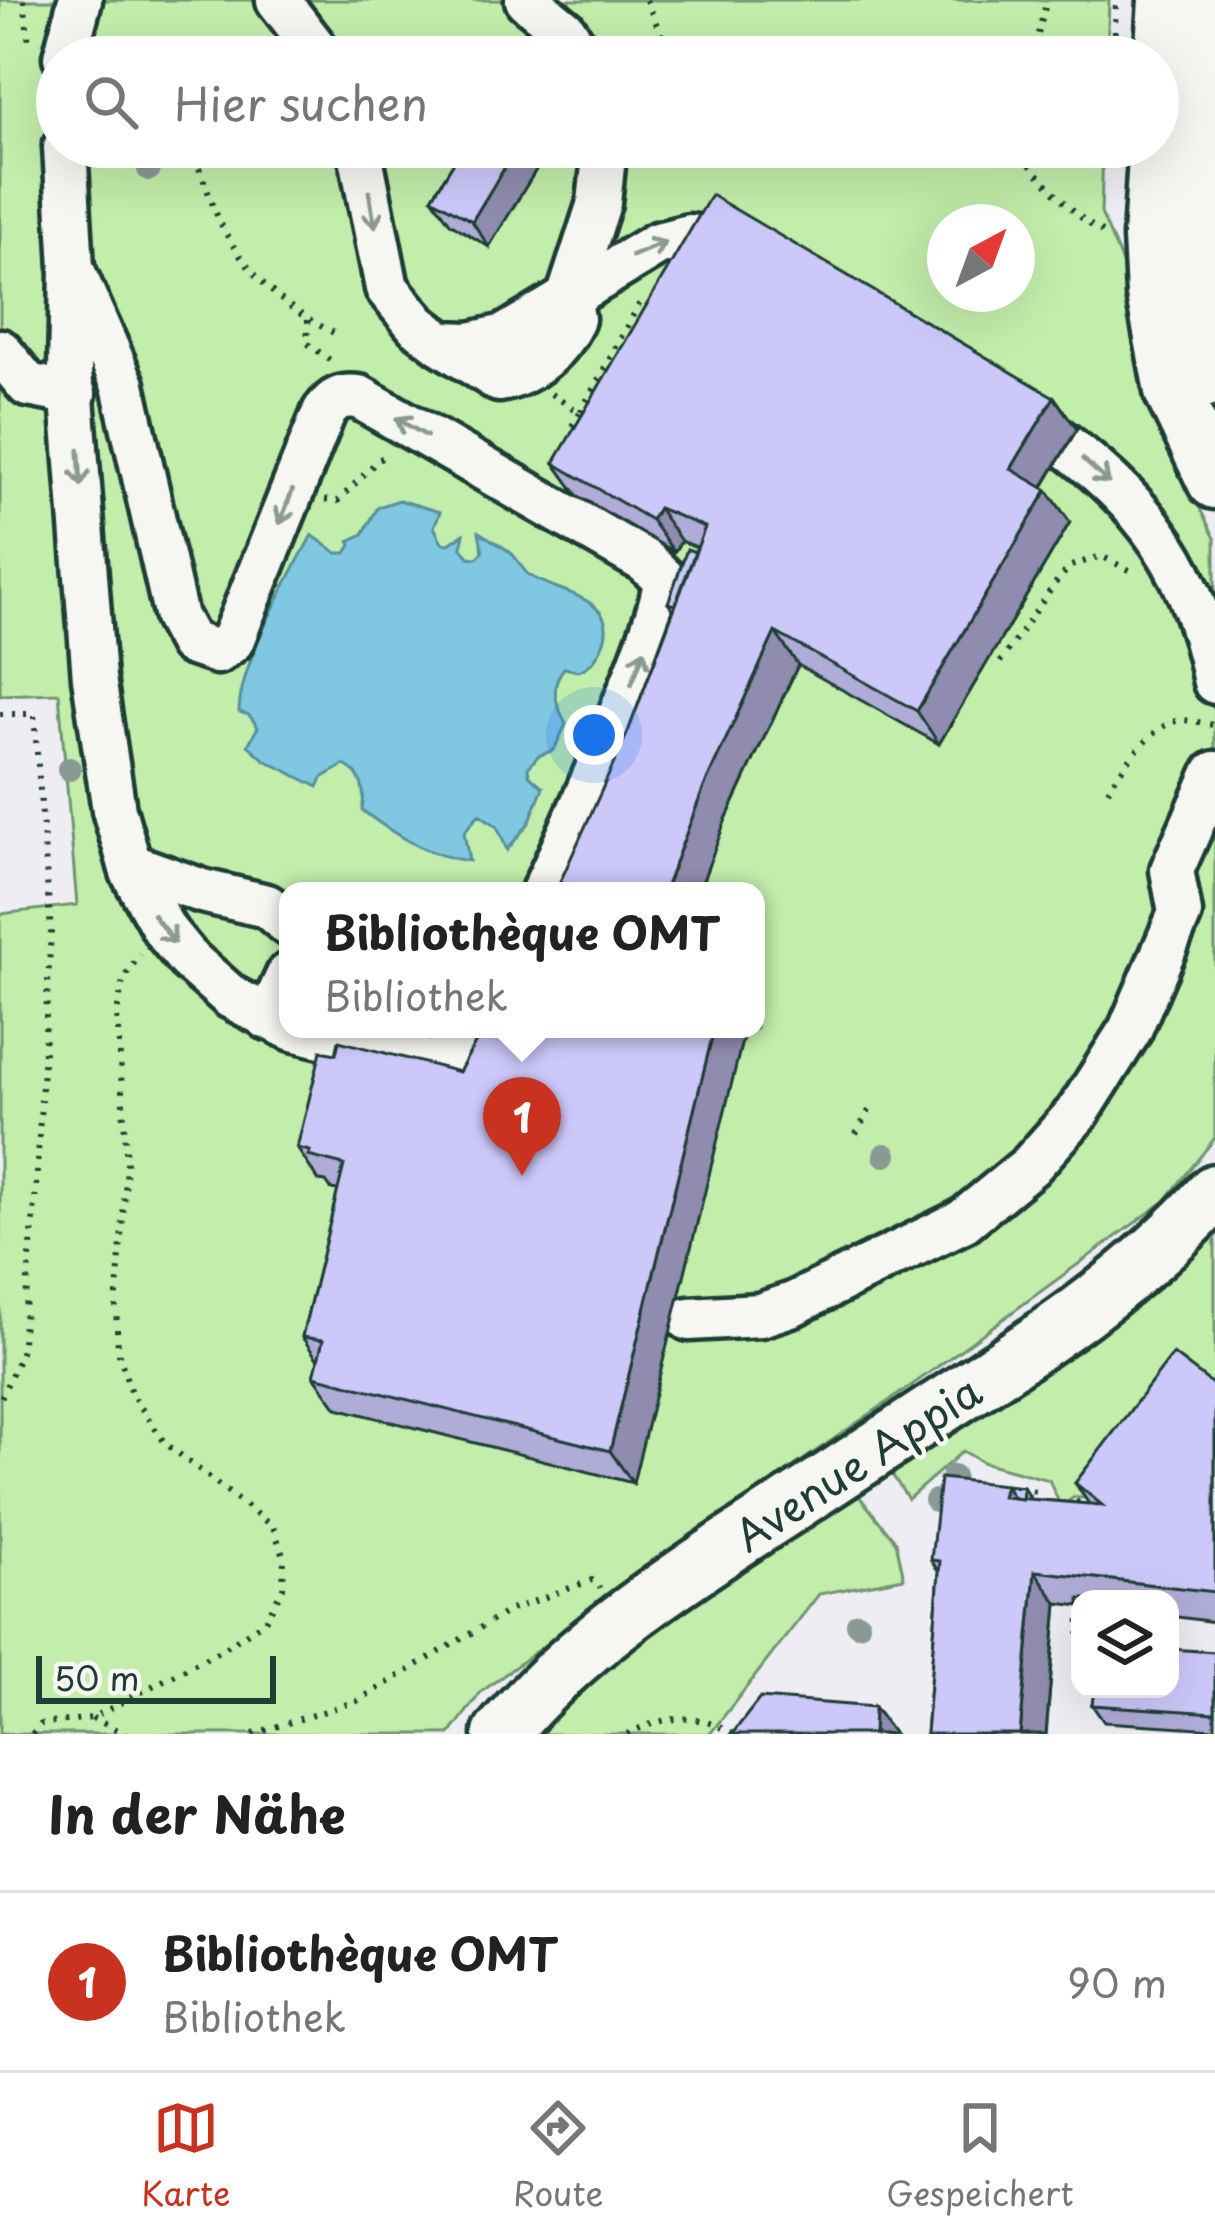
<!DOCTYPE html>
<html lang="de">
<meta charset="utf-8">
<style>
:root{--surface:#fff;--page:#f6f6f6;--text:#222;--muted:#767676;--line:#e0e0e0;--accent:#c8321e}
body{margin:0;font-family:"Playpen Sans",sans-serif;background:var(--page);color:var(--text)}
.controls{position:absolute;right:36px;bottom:36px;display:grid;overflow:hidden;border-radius:24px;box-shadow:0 12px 48px #0002}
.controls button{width:108px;height:108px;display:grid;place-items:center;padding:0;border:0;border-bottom:3px solid var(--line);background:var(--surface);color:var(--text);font:60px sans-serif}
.compass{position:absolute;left:927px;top:204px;width:108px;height:108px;border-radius:50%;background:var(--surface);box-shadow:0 12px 48px #0002;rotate:41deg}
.scale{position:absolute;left:36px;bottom:30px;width:240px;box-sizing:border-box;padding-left:12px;border:6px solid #1f3d34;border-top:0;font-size:33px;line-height:42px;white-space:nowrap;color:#1f3d34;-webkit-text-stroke:9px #f6f6f2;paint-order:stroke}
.you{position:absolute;left:594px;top:735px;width:42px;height:42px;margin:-30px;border:9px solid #fff;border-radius:50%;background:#1a73e8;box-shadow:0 0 0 18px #1a73e833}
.badge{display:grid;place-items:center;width:78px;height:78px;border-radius:50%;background:var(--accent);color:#fff;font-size:39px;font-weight:700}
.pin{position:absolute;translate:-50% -99px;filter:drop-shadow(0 3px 6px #0008)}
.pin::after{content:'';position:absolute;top:63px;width:42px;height:36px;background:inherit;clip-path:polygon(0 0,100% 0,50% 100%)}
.popup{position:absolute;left:279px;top:882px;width:486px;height:156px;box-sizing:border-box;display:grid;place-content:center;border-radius:24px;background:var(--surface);filter:drop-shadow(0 3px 9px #0005);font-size:39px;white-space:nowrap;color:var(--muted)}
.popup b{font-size:45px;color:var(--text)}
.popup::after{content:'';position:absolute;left:50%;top:100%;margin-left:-24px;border:24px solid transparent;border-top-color:var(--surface)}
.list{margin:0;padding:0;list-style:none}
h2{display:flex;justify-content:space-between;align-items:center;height:156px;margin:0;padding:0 48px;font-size:51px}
h2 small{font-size:39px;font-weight:400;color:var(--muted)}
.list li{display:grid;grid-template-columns:78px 1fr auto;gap:36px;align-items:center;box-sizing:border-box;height:180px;padding:0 48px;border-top:3px solid var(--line)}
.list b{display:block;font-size:45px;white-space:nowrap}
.list p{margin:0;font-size:39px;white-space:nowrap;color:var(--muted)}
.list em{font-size:39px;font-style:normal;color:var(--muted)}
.icon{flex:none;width:66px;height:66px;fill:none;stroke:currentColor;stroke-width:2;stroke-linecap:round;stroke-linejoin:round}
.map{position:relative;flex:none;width:1215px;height:1734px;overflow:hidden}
.search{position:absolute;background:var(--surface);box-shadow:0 12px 48px #0002;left:36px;right:36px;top:36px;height:132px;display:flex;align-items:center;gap:30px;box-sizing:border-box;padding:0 42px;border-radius:66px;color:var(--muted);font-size:45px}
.sheet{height:336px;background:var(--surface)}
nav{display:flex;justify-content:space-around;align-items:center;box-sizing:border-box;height:168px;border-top:3px solid var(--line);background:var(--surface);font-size:33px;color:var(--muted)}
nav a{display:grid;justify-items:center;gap:6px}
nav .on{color:var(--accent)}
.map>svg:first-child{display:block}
</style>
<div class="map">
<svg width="1215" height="1734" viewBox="0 0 1215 1734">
<rect width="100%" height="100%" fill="#eeedf4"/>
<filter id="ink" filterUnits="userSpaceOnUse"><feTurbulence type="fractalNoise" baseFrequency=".00833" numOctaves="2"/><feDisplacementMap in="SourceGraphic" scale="24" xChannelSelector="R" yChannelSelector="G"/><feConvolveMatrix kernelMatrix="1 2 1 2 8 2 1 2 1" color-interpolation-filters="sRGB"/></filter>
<g filter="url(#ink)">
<g fill="#c2edaa" stroke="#70956f" stroke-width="3" fill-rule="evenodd">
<path d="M 0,0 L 1109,0 L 1107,57 L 57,57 L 57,147 L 1103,147 L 1101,213 L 1127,275 L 1134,341 L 1157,425 L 1215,538 L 1215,1138 L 1165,1201 L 915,1383 L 680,1545 L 481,1692 L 450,1734 L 0,1734 L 0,914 L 77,905 L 59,693 L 0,695 ZM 945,222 L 1017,222 L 1017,294 L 945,294 ZM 288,891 L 756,891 L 756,1029 L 288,1029 Z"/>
<polygon points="1215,1234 1215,1387 1092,1499 1074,1497 1061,1507 1049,1480 982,1462 963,1451 908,1499 893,1476 897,1466 1141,1304"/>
<path d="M 859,1496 L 896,1542 L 904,1578 L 819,1594 L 710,1734 L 542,1734 C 624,1630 748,1564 859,1496 Z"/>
</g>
<path fill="#80c7e1" stroke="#59909c" stroke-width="3" d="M 399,500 L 440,512 L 434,527 L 442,543 L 449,544 L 464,534 L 461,547 L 469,557 L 477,558 L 483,552 L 479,532 C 490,539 501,545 511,553 C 518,559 522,570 529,575 C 552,592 622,597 603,644 C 597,658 592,666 578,671 L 564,668 C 549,686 556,704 566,724 L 554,750 L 538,756 L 528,768 L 529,775 L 543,787 L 529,823 L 507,850 L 497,826 L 479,814 L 464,832 L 469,861 C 428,856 394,835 362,810 C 366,791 362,773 344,765 L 322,778 L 318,787 L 265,760 L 248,745 L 258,727 L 249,715 L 239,712 C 240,662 288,580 312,535 L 337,553 L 346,553 L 351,545 L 349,541 L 363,534 L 378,507 Z"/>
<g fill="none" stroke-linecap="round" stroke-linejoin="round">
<defs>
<g id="minor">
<polyline points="278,0 322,57"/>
<polyline points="527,0 564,30 581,57"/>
<polyline points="65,57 80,0"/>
<polyline points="65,147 72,268 70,372 94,678 114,810 132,872 165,931 188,959 231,997 288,1027"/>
<polyline points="359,147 387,288 417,325 441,343 470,344 505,336 657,244 689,236 721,240 742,249"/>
<path d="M 72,268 L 123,385 L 176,617 L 190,643 L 217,652 L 232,641 L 324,412 C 334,398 342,395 359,397 L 645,561 L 664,579 C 671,607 563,850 543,891"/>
<path d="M 441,343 L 499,380 C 530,375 561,347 573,319 L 569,295 L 599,203 L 605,147"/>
<polyline points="0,351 28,385 74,394"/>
<path d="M 1023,415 C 1132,489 1190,550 1215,682"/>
<polyline points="130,865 202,891 267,906 288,924"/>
<polyline points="268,1018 288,975"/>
<polyline points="293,1029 432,1063 456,1053 474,1029"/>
<polyline points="689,1319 760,1315 793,1304 963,1221 1030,1166 1078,1112 1130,1030 1180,913 1172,870 1215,773"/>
</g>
<g id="major">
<polyline points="1166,0 1151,237 1154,294 1172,391 1215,481"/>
<polyline points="1205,380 1195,347 1193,322 1211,0"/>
<path d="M 501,1734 C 571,1649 666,1586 757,1527 C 816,1489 874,1450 934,1411 C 1034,1347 1135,1282 1215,1192"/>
</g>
</defs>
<use href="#minor" stroke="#1f3d34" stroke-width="51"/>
<use href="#major" stroke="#1f3d34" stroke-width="63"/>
<g stroke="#1f3d34" stroke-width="6" stroke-dasharray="3 9" stroke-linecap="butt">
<polyline points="24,0 29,44"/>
<polyline points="646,0 671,57"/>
<polyline points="1032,57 1047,0"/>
<polyline points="1114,57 1116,0"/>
<path d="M 188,147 C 204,172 208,198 221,224 C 246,275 290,314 341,336"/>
<path d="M 1014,147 C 1035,169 1082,229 1109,234"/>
<polyline points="308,320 307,343 334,363"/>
<polyline points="551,394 580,413 643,297"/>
<polyline points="572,426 580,413"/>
<polyline points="325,500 338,501 379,459 388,457"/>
<polyline points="1000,662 1057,581 1071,566 1101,556 1137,574"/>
<polyline points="0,714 34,714 51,932 35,1203 21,1353 0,1400"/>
<path d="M 1108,790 C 1120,770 1152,726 1176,721 C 1187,718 1204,724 1215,725"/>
<polyline points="856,1134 873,1103"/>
<polyline points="1020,1489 1035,1491 1033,1504"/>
<circle cx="1080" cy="1513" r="11"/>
<polyline points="1079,1647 1080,1612"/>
<polyline points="92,1718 126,1734"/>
<polyline points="32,1734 41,1724 92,1718 221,1650 265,1621 283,1588 284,1557 273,1527 165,1443 131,1393 118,1351 116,1306 127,1165 117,1013 123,980 140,954"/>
<polyline points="253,1734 357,1701 510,1610 592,1580 600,1588"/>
<path d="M 627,1734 C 664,1716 696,1711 732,1734"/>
</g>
<use href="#minor" stroke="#f6f6f2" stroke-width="42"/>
<use href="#major" stroke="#f6f6f2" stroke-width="54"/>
</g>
<g fill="#899a94">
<circle cx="149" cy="169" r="12"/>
<circle cx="69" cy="769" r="12"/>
<circle cx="885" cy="1155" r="12"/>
<circle cx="953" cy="1476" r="12"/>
<circle cx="936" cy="1501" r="12"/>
<circle cx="858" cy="1624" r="12"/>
</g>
<g fill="#afacd7" stroke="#1f3d34" stroke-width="3">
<polygon points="463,147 489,247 450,223 432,198"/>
<polygon points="1054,397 1077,429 1043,487 1070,522 939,744 798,665 726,819 628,732 673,610 668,603 697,547 681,541 674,552 577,495 554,463"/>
<polygon points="459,1072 633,1483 337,1408 314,1376 318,1360 302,1337 338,1190 331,1189 326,1182 319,1181 297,1148"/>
<polygon points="1215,1386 1215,1622 1170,1616 1170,1599 1080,1599 1080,1606 1057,1603 1046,1734 926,1734 939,1572 931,1560 1029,1496 1029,1499 1089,1504 1075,1483"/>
<polygon points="1215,1652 1215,1729 1104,1722 1092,1705"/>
</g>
<g fill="#8f8caf" stroke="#1f3d34" stroke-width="3">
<polygon points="517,147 550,147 489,247 472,221"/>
<polygon points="1054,397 1077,429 1034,501 1011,469"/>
<polygon points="1047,490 1070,522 939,744 917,711"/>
<polygon points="658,508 681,541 674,552 651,520"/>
<polygon points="775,632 798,665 726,819 699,891 664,891 704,787"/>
<polygon points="714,1029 745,1029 633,1483 610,1451"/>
<polygon points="1005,1485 1023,1487 1029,1496 1027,1518 1002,1497"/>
<polygon points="1035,1571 1057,1603 1046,1734 1020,1734"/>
<polygon points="874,1707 894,1734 873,1734"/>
</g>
<g fill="#ccc8fa" stroke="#1f3d34" stroke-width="3">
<polygon points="463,147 517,147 472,221 432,198"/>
<polygon points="711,195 1054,397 1011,469 1047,490 917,711 775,632 704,787 664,891 556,891 628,732 705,527 658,508 651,520 554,463"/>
<polygon points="687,549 695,552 675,605 668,603"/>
<polygon points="483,1029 714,1029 610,1451 314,1376 323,1340 302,1337 344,1165 308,1156 310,1151 297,1148 321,1051 336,1054 339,1041 459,1072"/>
<polygon points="1173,1354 1215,1386 1215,1592 1035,1571 1020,1734 926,1734 940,1561 931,1560 940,1478 1005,1485 1002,1497 1102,1505 1075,1483"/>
<polygon points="1005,1486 1023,1487 1022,1499 1014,1498"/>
<polygon points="1170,1649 1215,1652 1215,1713 1092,1705 1094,1689 1170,1689"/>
<polygon points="760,1698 874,1707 873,1734 732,1734"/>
</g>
<defs><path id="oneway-shaft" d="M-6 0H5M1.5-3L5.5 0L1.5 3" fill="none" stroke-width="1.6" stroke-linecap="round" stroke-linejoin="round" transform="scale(3)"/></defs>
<g stroke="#8a9a93">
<use href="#oneway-shaft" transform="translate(372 210) rotate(81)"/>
<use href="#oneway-shaft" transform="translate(649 249) rotate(-23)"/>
<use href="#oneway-shaft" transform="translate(411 427) rotate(-150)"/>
<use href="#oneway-shaft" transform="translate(80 468) rotate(86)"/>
<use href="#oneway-shaft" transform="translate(1096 471) rotate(42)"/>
<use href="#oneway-shaft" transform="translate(286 507) rotate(111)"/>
<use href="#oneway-shaft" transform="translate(638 667) rotate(-69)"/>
<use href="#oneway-shaft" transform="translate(164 929) rotate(53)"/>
</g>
</g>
<g text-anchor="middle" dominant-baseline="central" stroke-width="9" stroke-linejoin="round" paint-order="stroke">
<g font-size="42" fill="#1f3d34" stroke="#f6f6f2">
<text transform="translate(857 1462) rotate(-33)">Avenue Appia</text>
</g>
</g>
</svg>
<div class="controls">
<button><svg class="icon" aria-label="layers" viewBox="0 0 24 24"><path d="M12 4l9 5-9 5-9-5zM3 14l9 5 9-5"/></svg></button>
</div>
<svg class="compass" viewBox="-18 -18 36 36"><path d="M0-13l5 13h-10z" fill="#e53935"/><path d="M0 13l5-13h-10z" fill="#767676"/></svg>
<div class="scale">50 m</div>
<div class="you"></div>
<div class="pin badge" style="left:522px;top:1176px">1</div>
<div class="popup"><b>Bibliothèque OMT</b>Bibliothek</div>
<div class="search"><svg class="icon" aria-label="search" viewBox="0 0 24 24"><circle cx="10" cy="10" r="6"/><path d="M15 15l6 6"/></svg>Hier suchen</div>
</div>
<section class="sheet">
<h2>In der Nähe<small></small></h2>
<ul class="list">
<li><span class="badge">1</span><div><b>Bibliothèque OMT</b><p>Bibliothek</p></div><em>90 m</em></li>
</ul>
</section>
<nav>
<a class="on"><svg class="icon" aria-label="map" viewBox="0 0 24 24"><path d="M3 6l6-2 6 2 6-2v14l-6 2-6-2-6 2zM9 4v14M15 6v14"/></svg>Karte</a>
<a><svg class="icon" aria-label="directions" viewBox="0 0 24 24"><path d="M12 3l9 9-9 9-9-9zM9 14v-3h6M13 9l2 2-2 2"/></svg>Route</a>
<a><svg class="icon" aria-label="saved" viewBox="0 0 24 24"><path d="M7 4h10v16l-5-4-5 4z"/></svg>Gespeichert</a>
</nav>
